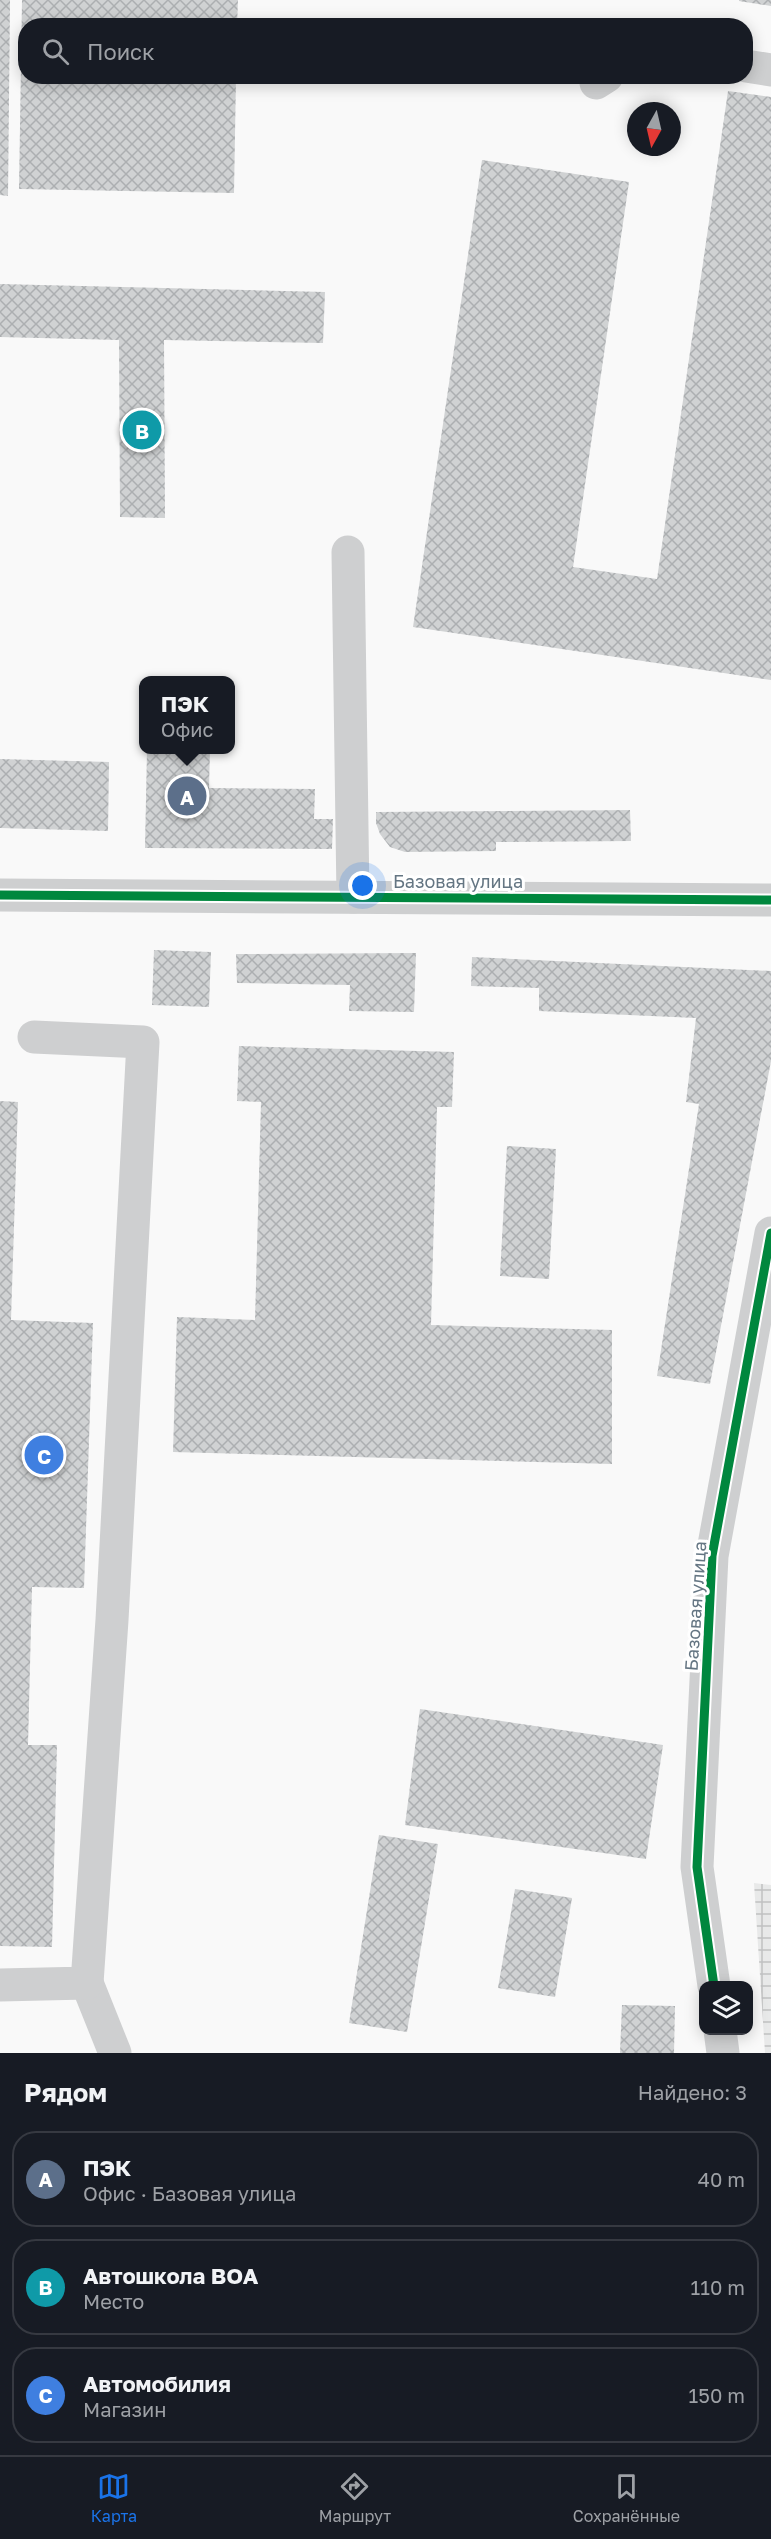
<!DOCTYPE html>
<html lang="ru">
<meta charset="utf-8">
<style>
:root{--surface:#171b24;--page:#242831;--text:#f1f3f6;--muted:#9ea1a6;--line:#363941;--accent:#1a73e8}
body{margin:0;font-family:"Golos Text",sans-serif;background:var(--page);color:var(--text)}
.controls{position:absolute;right:18px;bottom:18px;display:grid;overflow:hidden;border-radius:12px;box-shadow:0 3px 15px #0003}
.controls button{width:54px;height:54px;display:grid;place-items:center;padding:0;border:0;border-bottom:2px solid var(--line);background:var(--surface);color:var(--text);font:30px sans-serif}
.compass{position:absolute;left:627px;top:102px;width:54px;height:54px;border-radius:50%;background:var(--surface);box-shadow:0 3px 15px #0003;rotate:188deg}
.you{position:absolute;left:363px;top:886px;width:21px;height:21px;margin:-15px;border:4px solid #fff;border-radius:50%;background:#1a73e8;box-shadow:0 0 0 9px #1a73e833}
.badge{display:grid;place-items:center;width:39px;height:39px;border-radius:50%;background:var(--accent);color:#fff;font-size:20px;font-weight:700}
.pin{position:absolute;translate:-50% -50%;border:3px solid #fff;box-shadow:0 2px 6px #0006}
.popup{position:absolute;left:139px;top:676px;width:96px;height:78px;box-sizing:border-box;display:grid;place-content:center;border-radius:12px;background:var(--surface);filter:drop-shadow(0 2px 4px #0005);font-size:20px;white-space:nowrap;color:var(--muted)}
.popup b{font-size:22px;color:var(--text)}
.popup::after{content:'';position:absolute;left:50%;top:100%;margin-left:-12px;border:12px solid transparent;border-top-color:var(--surface)}
.list{margin:0;padding:0;list-style:none}
h2{display:flex;justify-content:space-between;align-items:center;height:78px;margin:0;padding:0 24px;font-size:26px}
h2 small{font-size:20px;font-weight:400;color:var(--muted)}
.list li{display:grid;grid-template-columns:39px 1fr auto;gap:18px;align-items:center;box-sizing:border-box;height:96px;margin:0 12px 12px;padding:0 12px;border:2px solid var(--line);border-radius:24px}
.list b{display:block;font-size:22px;white-space:nowrap}
.list p{margin:0;font-size:20px;white-space:nowrap;color:var(--muted)}
.list em{font-size:20px;font-style:normal;color:var(--muted)}
.icon{flex:none;width:33px;height:33px;fill:none;stroke:currentColor;stroke-width:2;stroke-linecap:round;stroke-linejoin:round}
.map{position:relative;flex:none;width:771px;height:2053px;overflow:hidden}
.search{position:absolute;background:var(--surface);box-shadow:0 3px 15px #0003;left:18px;right:18px;top:18px;height:66px;display:flex;align-items:center;gap:15px;box-sizing:border-box;padding:0 21px;border-radius:24px;color:var(--muted);font-size:22px}
.sheet{height:402px;background:var(--surface)}
nav{display:flex;justify-content:space-around;align-items:center;box-sizing:border-box;height:84px;border-top:2px solid var(--line);background:var(--surface);font-size:16px;color:var(--muted)}
nav a{display:grid;justify-items:center;gap:3px}
nav .on{color:var(--accent)}
.map>svg:first-child{display:block}
</style>
<div class="map">
<svg width="771" height="2053" viewBox="0 0 771 2053">
<defs>
<pattern id="industrial-grid" width="8" height="8" patternUnits="userSpaceOnUse" patternTransform="scale(1.5)"><rect width="8" height="8" fill="#e8e9e9"/><path d="M0 4h8M4 0v8" fill="none" stroke="#c0c1c2"/></pattern>
<pattern id="building-cross-hatch" width="8" height="8" patternUnits="userSpaceOnUse" patternTransform="scale(1.5)"><rect width="8" height="8" fill="#d0d2d3"/><path d="M0 0l8 8M0 8l8-8" fill="none" stroke="#acafb1"/></pattern>
</defs>
<rect width="100%" height="100%" fill="#f9f9f9"/>
<polygon fill="url(#industrial-grid)" points="754,1883 771,1885 771,2053 765,2053"/>
<g fill="url(#building-cross-hatch)">
<polygon points="0,0 10,0 8,196 0,195"/>
<polygon points="22,0 238,0 237,26 26,26 26,76 236,76 234,193 19,189"/>
<polygon points="739,0 771,0 771,6 739,1"/>
<polygon points="728,91 771,97 771,680 413,627 482,160 629,182 573,567 657,579"/>
<polygon points="0,284 325,292 323,343 164,340 165,518 120,517 119,340 0,337"/>
<polygon points="147,750 210,750 209,788 315,789 314,819 333,819 332,849 145,848"/>
<polygon points="0,759 109,762 108,831 0,828"/>
<polygon points="630,810 631,841 496,842 496,851 405,852 390,847 380,834 376,823 376,812"/>
<polygon points="154,950 211,952 209,1007 152,1005"/>
<polygon points="416,953 414,1012 349,1011 350,985 237,983 236,954"/>
<polygon points="472,957 771,971 771,1061 710,1384 657,1376 699,1104 686,1102 696,1018 539,1011 539,988 471,986"/>
<polygon points="239,1046 454,1052 452,1107 437,1107 431,1325 612,1330 612,1464 173,1452 177,1317 255,1320 261,1102 237,1101"/>
<polygon points="0,1101 18,1102 11,1320 93,1323 84,1588 32,1587 28,1745 57,1745 52,1947 0,1946"/>
<polygon points="507,1146 556,1149 549,1279 500,1276"/>
<polygon points="420,1709 663,1745 646,1859 405,1825"/>
<polygon points="379,1835 438,1844 407,2032 349,2023"/>
<polygon points="515,1889 572,1898 555,1997 498,1988"/>
<polygon points="622,2005 675,2006 674,2053 620,2053"/>
</g>
<g fill="none" stroke-linecap="round" stroke-linejoin="round">
<g stroke="#cecfd0" stroke-width="33">
<polyline points="746,66 771,70"/>
<polyline points="596,83 607,76"/>
<polyline points="348,552 353,897"/>
<polyline points="0,895 771,900"/>
<polyline points="87,1983 115,2053"/>
<polyline points="0,1985 87,1983 112,1620 143,1042 34,1037"/>
<polyline points="714,1986 697,1867 712,1556 771,1233"/>
<polyline points="720,2030 723,2053"/>
</g>
<defs>
<g id="cycleway">
<polyline points="0,895 771,900"/>
<polyline points="714,1986 697,1867 712,1556 771,1233"/>
</g>
</defs>
<use href="#cycleway" stroke="#fff" stroke-width="13"/>
<use href="#cycleway" stroke="#00873e" stroke-width="9"/>
</g>
<g text-anchor="middle" dominant-baseline="central" stroke-width="6" stroke-linejoin="round" paint-order="stroke">
<g font-size="18" fill="#657683" stroke="#fff">
<text x="458" y="881">Базовая улица</text>
<text transform="translate(695 1606) rotate(-86)">Базовая улица</text>
</g>
</g>
</svg>
<div class="controls">
<button><svg class="icon" aria-label="layers" viewBox="0 0 24 24"><path d="M12 4l9 5-9 5-9-5zM3 14l9 5 9-5"/></svg></button>
</div>
<svg class="compass" viewBox="-18 -18 36 36"><path d="M0-13l5 13h-10z" fill="#e53935"/><path d="M0 13l5-13h-10z" fill="#9ea1a6"/></svg>
<div class="you"></div>
<div class="pin badge" style="left:187px;top:796px;background:#5c6f8a">A</div>
<div class="popup"><b>ПЭК</b>Офис</div>
<div class="pin badge" style="left:142px;top:430px;background:#0f9aa8">B</div>
<div class="pin badge" style="left:44px;top:1455px;background:#3f7fe0">C</div>
<div class="search"><svg class="icon" aria-label="search" viewBox="0 0 24 24"><circle cx="10" cy="10" r="6"/><path d="M15 15l6 6"/></svg>Поиск</div>
</div>
<section class="sheet">
<h2>Рядом<small>Найдено: 3</small></h2>
<ul class="list">
<li><span class="badge" style="background:#5c6f8a">A</span><div><b>ПЭК</b><p>Офис · Базовая улица</p></div><em>40 m</em></li>
<li><span class="badge" style="background:#0f9aa8">B</span><div><b>Автошкола ВОА</b><p>Место</p></div><em>110 m</em></li>
<li><span class="badge" style="background:#3f7fe0">C</span><div><b>Автомобилия</b><p>Магазин</p></div><em>150 m</em></li>
</ul>
</section>
<nav>
<a class="on"><svg class="icon" aria-label="map" viewBox="0 0 24 24"><path d="M3 6l6-2 6 2 6-2v14l-6 2-6-2-6 2zM9 4v14M15 6v14"/></svg>Карта</a>
<a><svg class="icon" aria-label="directions" viewBox="0 0 24 24"><path d="M12 3l9 9-9 9-9-9zM9 14v-3h6M13 9l2 2-2 2"/></svg>Маршрут</a>
<a><svg class="icon" aria-label="saved" viewBox="0 0 24 24"><path d="M7 4h10v16l-5-4-5 4z"/></svg>Сохранённые</a>
</nav>
